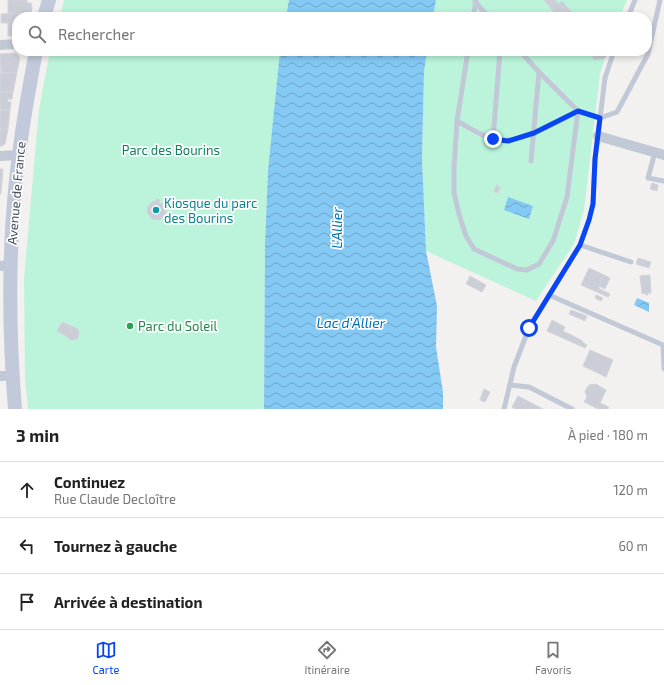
<!DOCTYPE html>
<html lang="fr">
<meta charset="utf-8">
<style>
:root{--surface:#fff;--page:#f6f6f6;--text:#222;--muted:#767676;--line:#e0e0e0;--accent:#0846f4}
body{margin:0;font-family:"Exo 2",sans-serif;background:var(--page);color:var(--text)}
.stop{position:absolute;width:12px;height:12px;margin:-9px;border:3px solid #0846f4;border-radius:50%;background:#fff}
.stop.end{background:#0846f4;border-color:#fff;box-shadow:0 1px 4px #0008}
.list{margin:0;padding:0;list-style:none}
h2{display:flex;justify-content:space-between;align-items:center;height:52px;margin:0;padding:0 16px;font-size:17px}
h2 small{font-size:13px;font-weight:400;color:var(--muted)}
.list li{display:grid;grid-template-columns:26px 1fr auto;gap:12px;align-items:center;box-sizing:border-box;height:56px;padding:0 16px;border-top:1px solid var(--line)}
.list b{display:block;font-size:15px;white-space:nowrap}
.list p{margin:0;font-size:13px;white-space:nowrap;color:var(--muted)}
.list em{font-size:13px;font-style:normal;color:var(--muted)}
.icon{flex:none;width:22px;height:22px;fill:none;stroke:currentColor;stroke-width:2;stroke-linecap:round;stroke-linejoin:round}
.map{position:relative;flex:none;width:664px;height:409px;overflow:hidden}
.search{position:absolute;background:var(--surface);box-shadow:0 2px 6px #0003;left:12px;right:12px;top:12px;height:44px;display:flex;align-items:center;gap:10px;box-sizing:border-box;padding:0 14px;border-radius:16px;color:var(--muted);font-size:15px}
.sheet{height:220px;background:var(--surface)}
nav{display:flex;justify-content:space-around;align-items:center;box-sizing:border-box;height:56px;border-top:1px solid var(--line);background:var(--surface);font-size:11px;color:var(--muted)}
nav a{display:grid;justify-items:center;gap:2px}
nav .on{color:var(--accent)}
.map>svg:first-child{display:block}
</style>
<div class="map">
<svg width="664" height="409" viewBox="0 0 664 409">
<defs>
<pattern id="water-waves" width="16" height="10" patternUnits="userSpaceOnUse"><rect width="16" height="10" fill="#84c9f4"/><path d="M0 5q4-4 8 0t8 0" fill="none" stroke="#6ea6c9"/></pattern>
</defs>
<rect width="100%" height="100%" fill="#f3f0f0"/>
<g fill="#bbf4db">
<polygon points="64,0 289,0 286,17 60,17"/>
<polygon points="436,0 627,0 620,17 433,17"/>
<polygon points="50,51 280,51 268,170 265,244 264,409 28,409 25,377 24,279 39,109"/>
<polygon points="427,51 607,51 600,74 584,210 574,244 536,301 426,251 422,158 424,72"/>
</g>
<g fill="url(#water-waves)">
<polygon points="289,0 436,0 433,17 286,17"/>
<polygon points="280,51 427,51 424,72 422,158 426,251 437,306 436,347 443,392 443,409 264,409 265,244 268,170"/>
<polygon points="508,197 533,206 529,219 504,210"/>
<polygon points="637,298 649,303 649,312 634,305"/>
</g>
<g fill="#cbced6" stroke="#d3d4dc">
<polygon points="8,0 27,0 27,3 31,3 32,8 31,13 8,14"/>
<polygon points="544,0 555,0 558,4 562,1 576,17 558,17"/>
<polygon points="31,13 30,17 17,17 17,36 8,36 8,23 1,23 1,14"/>
<polygon points="587,51 598,51 602,56 606,55 605,58 595,60"/>
<polygon points="15,53 18,55 20,58 17,72 1,73 0,54"/>
<polygon points="17,72 13,92 0,92 0,73"/>
<polygon points="0,92 13,92 12,99 8,99 8,102 11,102 10,110 0,110"/>
<polygon points="0,110 10,110 8,129 0,129"/>
<polygon points="0,129 8,129 5,144 0,147"/>
<polygon points="0,169 3,169 1,194 0,194"/>
<polygon points="652,183 658,185 657,191 650,189"/>
<polygon points="496,185 500,187 498,193 494,192"/>
<polygon points="156,199 160,200 159,202 166,207 165,215 160,220 152,219 147,213 148,206 153,201 155,202"/>
<polygon points="638,258 651,262 649,268 636,264"/>
<polygon points="589,268 604,275 597,292 581,285"/>
<polygon points="604,275 610,278 605,289 599,286"/>
<polygon points="650,275 651,293 648,293 648,295 646,295 645,293 642,294 640,276"/>
<polygon points="470,276 486,285 482,292 466,284"/>
<polygon points="598,288 610,294 608,297 597,292"/>
<polygon points="596,295 603,298 601,301 595,298"/>
<polygon points="571,310 587,316 585,321 569,314"/>
<polygon points="552,320 565,327 563,331 583,341 582,342 587,345 585,348 547,331"/>
<polygon points="62,322 78,329 79,332 78,338 74,340 70,340 66,336 57,331"/>
<polygon points="590,350 613,360 606,377 583,366"/>
<polygon points="596,384 606,390 600,403 609,407 608,409 598,409 584,402 587,397 585,391 589,385"/>
<polygon points="484,389 490,392 485,402 480,400"/>
<polygon points="518,396 543,409 515,409 512,407"/>
</g>
<g fill="none" stroke-linecap="round" stroke-linejoin="round">
<g stroke="#c2c9d6" stroke-width="5">
<polyline points="475,2 489,17"/>
<polyline points="473,17 476,1"/>
<polyline points="628,17 635,0"/>
<polyline points="468,51 457,121 454,168 454,193 459,214 466,236 474,249 517,269 527,270 539,264 553,241 567,197 578,111"/>
<polyline points="520,51 539,72 578,111 600,118 617,112 648,54 660,0"/>
<path d="M 457,121 C 468,127 483,137 494,139 C 520,145 555,122 578,111"/>
<polyline points="493,139 500,51"/>
<polyline points="655,152 648,178 664,181"/>
<polyline points="531,161 539,72"/>
<polyline points="580,245 631,262"/>
<polyline points="549,295 663,345 664,369"/>
<polyline points="510,385 529,387 572,409"/>
<polyline points="504,409 514,367 529,328 580,245 589,220 593,204 595,159 603,94 605,78 614,51"/>
</g>
<g stroke="#c2c9d6" stroke-width="10">
<polyline points="0,45 17,44"/>
<polyline points="598,136 664,155"/>
<polyline points="0,156 19,155"/>
<polyline points="0,266 10,265"/>
<polyline points="0,376 12,376"/>
</g>
<g stroke="#c1c9da" stroke-width="14">
<polyline points="44,17 49,0"/>
<path d="M 15,409 C 8,322 8,233 20,147 C 24,115 30,83 36,51"/>
</g>
</g>
<g fill="none" stroke-linecap="round" stroke-linejoin="round">
<polyline stroke="#0846f4" stroke-width="5" points="493,139 508,141 534,133 578,111 600,118 595,159 593,204 589,220 580,245 529,328"/>
</g>
<circle fill="#0f9aa8" stroke="#fff" stroke-width="1.5" cx="156" cy="210" r="4"/>
<circle fill="#2e9e5b" stroke="#fff" stroke-width="1.5" cx="130" cy="326" r="4"/>
<g text-anchor="middle" dominant-baseline="central" stroke-width="3.5" stroke-linejoin="round" paint-order="stroke">
<g font-size="13" fill="#0e835d" stroke="#fff">
<text x="171" y="150">Parc des Bourins</text>
</g>
<g font-size="13" fill="#464f5f" stroke="#fff">
<text transform="translate(16 193) rotate(-85)">Avenue de France</text>
</g>
<g font-size="13" fill="#0d838f" stroke="#fff" text-anchor="start">
<text x="164" y="203">Kiosque du parc<tspan x="164" dy="15">des Bourins</tspan></text>
</g>
<g font-size="13" fill="#27864d" stroke="#fff" text-anchor="start">
<text x="138" y="326">Parc du Soleil</text>
</g>
<g font-size="14" font-style="italic" fill="#0071b8" stroke="#fff">
<text transform="translate(336 228) rotate(-90)">L'Allier</text>
<text x="351" y="322">Lac d'Allier</text>
</g>
</g>
</svg>
<div class="stop" style="left:529px;top:328px"></div>
<div class="stop end" style="left:493px;top:139px"></div>
<div class="search"><svg class="icon" aria-label="search" viewBox="0 0 24 24"><circle cx="10" cy="10" r="6"/><path d="M15 15l6 6"/></svg>Rechercher</div>
</div>
<section class="sheet">
<h2>3 min<small>À pied · 180 m</small></h2>
<ul class="list">
<li><svg class="icon" aria-label="ahead" viewBox="0 0 24 24"><path d="M12 20V5M6 11l6-6 6 6"/></svg><div><b>Continuez</b><p>Rue Claude Decloître</p></div><em>120 m</em></li>
<li><svg class="icon" aria-label="left" viewBox="0 0 24 24"><path d="M17 20v-9H6M10 6l-5 5 5 5"/></svg><div><b>Tournez à gauche</b></div><em>60 m</em></li>
<li><svg class="icon" aria-label="arrive" viewBox="0 0 24 24"><path d="M6 21V4h12l-3 4 3 4H6"/></svg><div><b>Arrivée à destination</b></div></li>
</ul>
</section>
<nav>
<a class="on"><svg class="icon" aria-label="map" viewBox="0 0 24 24"><path d="M3 6l6-2 6 2 6-2v14l-6 2-6-2-6 2zM9 4v14M15 6v14"/></svg>Carte</a>
<a><svg class="icon" aria-label="directions" viewBox="0 0 24 24"><path d="M12 3l9 9-9 9-9-9zM9 14v-3h6M13 9l2 2-2 2"/></svg>Itinéraire</a>
<a><svg class="icon" aria-label="saved" viewBox="0 0 24 24"><path d="M7 4h10v16l-5-4-5 4z"/></svg>Favoris</a>
</nav>
